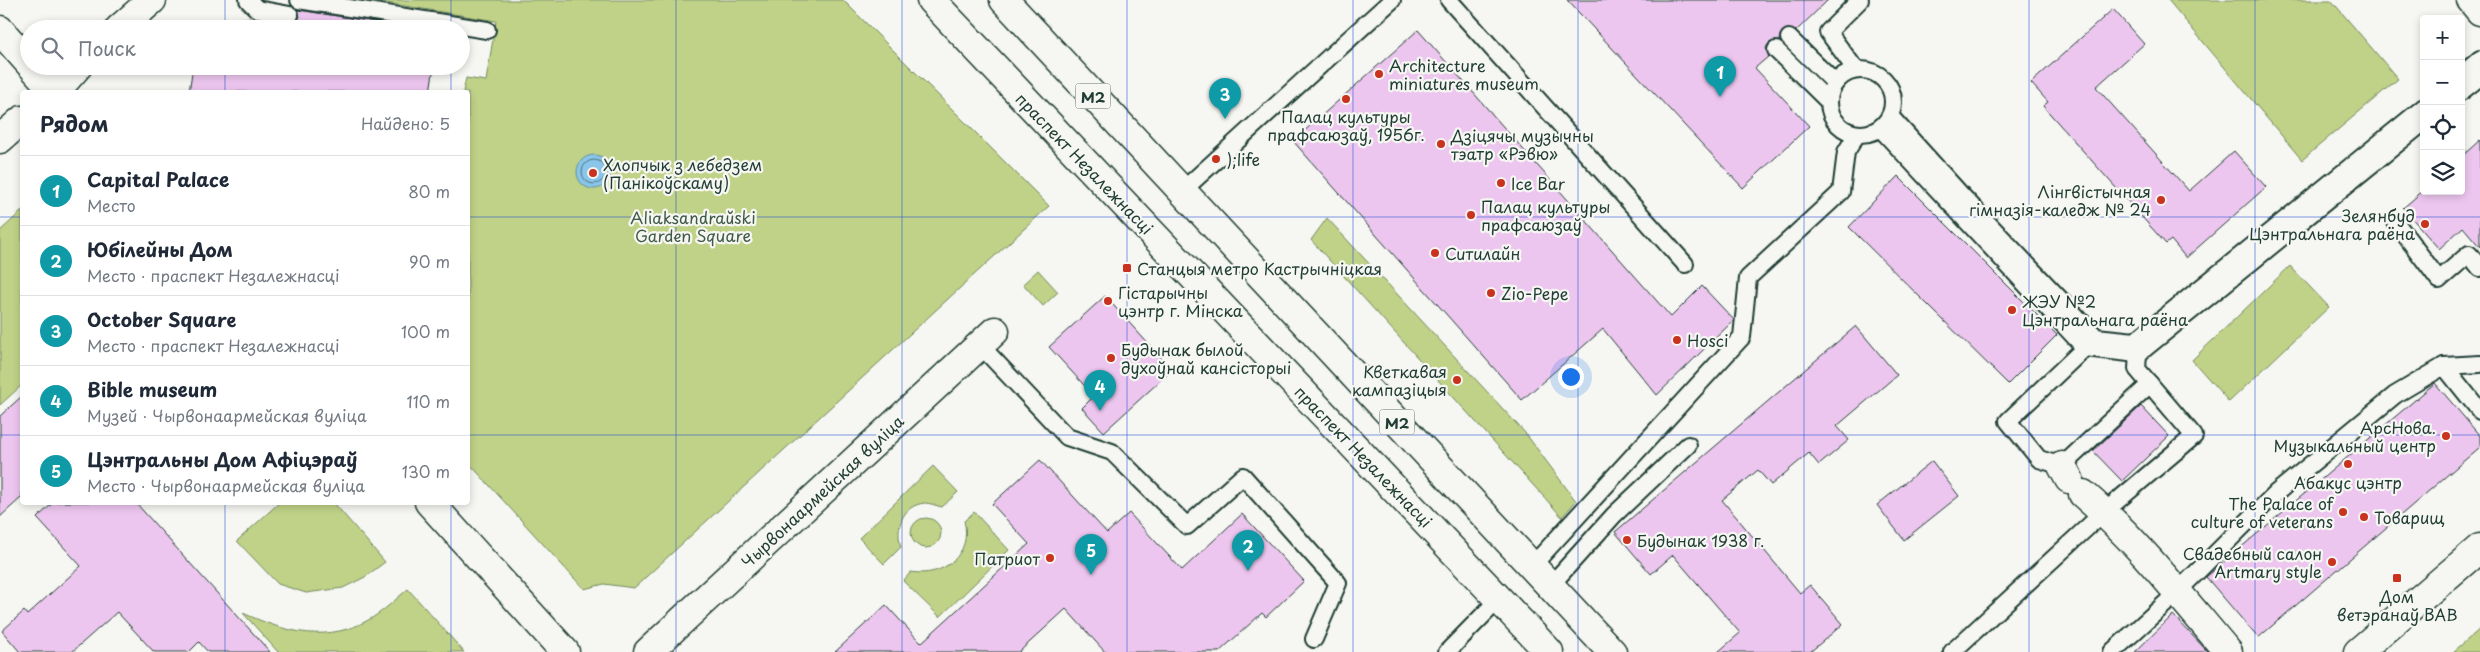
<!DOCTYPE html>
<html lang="ru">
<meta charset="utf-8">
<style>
:root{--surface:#fff;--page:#f2f2f3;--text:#1f2937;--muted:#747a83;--line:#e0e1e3;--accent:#b45309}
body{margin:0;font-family:"Playpen Sans",sans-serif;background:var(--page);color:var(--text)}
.controls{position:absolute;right:15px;top:15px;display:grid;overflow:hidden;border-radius:5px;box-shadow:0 2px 8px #0003}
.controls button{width:45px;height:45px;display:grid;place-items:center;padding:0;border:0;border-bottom:1px solid var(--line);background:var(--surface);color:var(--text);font:25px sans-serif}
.you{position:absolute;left:1570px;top:376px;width:18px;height:18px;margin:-12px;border:4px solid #fff;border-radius:50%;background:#1a73e8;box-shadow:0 0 0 8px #1a73e833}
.badge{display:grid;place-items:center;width:32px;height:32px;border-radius:50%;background:var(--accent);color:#fff;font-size:16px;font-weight:700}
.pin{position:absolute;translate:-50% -41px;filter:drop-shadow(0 1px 2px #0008)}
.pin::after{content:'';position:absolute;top:26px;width:18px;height:15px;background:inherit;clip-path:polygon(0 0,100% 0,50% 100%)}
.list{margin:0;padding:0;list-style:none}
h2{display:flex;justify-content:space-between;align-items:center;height:65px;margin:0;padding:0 20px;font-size:21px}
h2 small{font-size:16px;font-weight:400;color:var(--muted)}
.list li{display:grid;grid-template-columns:32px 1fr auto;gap:15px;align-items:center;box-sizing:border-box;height:70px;padding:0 20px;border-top:1px solid var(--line)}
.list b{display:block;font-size:19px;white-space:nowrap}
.list p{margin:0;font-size:16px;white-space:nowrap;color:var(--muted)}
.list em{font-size:16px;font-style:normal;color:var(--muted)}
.icon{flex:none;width:28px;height:28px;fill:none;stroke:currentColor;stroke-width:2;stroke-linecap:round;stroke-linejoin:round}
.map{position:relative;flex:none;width:2480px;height:652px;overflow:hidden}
.search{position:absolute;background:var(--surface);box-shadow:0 2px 8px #0003;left:20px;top:20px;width:450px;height:55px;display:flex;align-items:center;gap:12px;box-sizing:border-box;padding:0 18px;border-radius:28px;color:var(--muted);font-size:19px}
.panel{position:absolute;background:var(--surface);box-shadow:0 2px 8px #0003;left:20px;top:90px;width:450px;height:415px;border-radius:5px}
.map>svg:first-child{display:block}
</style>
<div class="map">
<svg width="2480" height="652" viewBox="0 0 2480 652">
<rect width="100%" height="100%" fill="#f6f6f2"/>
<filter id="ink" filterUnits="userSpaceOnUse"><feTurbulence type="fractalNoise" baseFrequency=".02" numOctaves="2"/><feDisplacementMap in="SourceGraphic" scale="10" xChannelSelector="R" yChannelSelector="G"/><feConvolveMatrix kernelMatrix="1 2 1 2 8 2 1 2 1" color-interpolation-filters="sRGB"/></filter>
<g filter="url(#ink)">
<g fill="#c0d287" stroke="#70885e">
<polygon points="369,0 843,0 1049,206 634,588 604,584 584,589 468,462 468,92 463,92 466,78 486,81 496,21"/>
<polygon points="2168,0 2331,0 2398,79 2302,160"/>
<polygon points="22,211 22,385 0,405 0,231"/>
<polygon points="1327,218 1526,434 1576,501 1562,517 1311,240"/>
<polygon points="2290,266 2329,307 2229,402 2192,360"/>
<polygon points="1038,270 1058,292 1043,306 1023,284"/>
<path d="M 933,466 L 958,492 L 942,507 C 937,506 930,503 925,503 C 902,505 895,528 901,547 L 884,564 L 859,538 Z"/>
<polygon points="280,502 334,503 385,562 365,577 343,588 306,593 278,584 237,541"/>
<path d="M 974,512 L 1009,550 L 940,617 L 903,581 L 911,572 C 943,578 973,554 964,521 Z"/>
<circle cx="926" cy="533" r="15"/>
<path d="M 408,589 L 464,652 L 278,652 L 243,613 C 287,633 328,644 372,618 C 385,610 397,598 408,589 Z"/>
<polygon points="2480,629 2480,652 2453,652"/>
</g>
<circle fill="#8ac5ea" stroke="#5f8fa1" cx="594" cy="172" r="17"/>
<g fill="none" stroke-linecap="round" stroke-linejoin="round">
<circle stroke="#4a737d" stroke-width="1" cx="594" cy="172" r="12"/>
</g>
<g fill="#edc6ef" stroke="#1f3d34">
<polygon points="1567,0 1828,0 1796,31 1786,29 1780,35 1779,41 1769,43 1766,48 1769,56 1755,68 1809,126 1743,188"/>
<polygon points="2113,9 2144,44 2096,87 2189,191 2234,151 2266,187 2186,258 2171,240 2166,244 2043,106 2048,102 2031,83"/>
<polygon points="298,10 376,22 375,29 244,29 245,18 293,25 300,17"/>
<polygon points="1418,30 1671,317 1702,286 1734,320 1657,395 1603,329 1522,400 1293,141"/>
<polygon points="193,66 434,66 430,92 189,92"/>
<polygon points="2480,140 2480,247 2463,227 2439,249 2403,208 2424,190 2461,191 2461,157"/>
<polygon points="1898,176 2057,335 2008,384 1849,227"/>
<polygon points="1105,296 1172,370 1104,432 1082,408 1094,396 1049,347"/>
<polygon points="1856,326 1897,375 1837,426 1849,440 1819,465 1809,453 1771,485 1758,470 1722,500 1800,593 1810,585 1843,624 1810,652 1718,652 1740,633 1673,555 1651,574 1615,532"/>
<polygon points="2435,383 2480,436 2480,447 2258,638 2206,577"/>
<polygon points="22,396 22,497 0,517 0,416"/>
<polygon points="2141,406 2169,436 2122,481 2093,451"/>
<polygon points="1040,460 1107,533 1129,513 1182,570 1242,514 1304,581 1266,617 1262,613 1219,652 1105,652 1066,609 1019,652 835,652 886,605 921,643 1029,544 992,504"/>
<polygon points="1932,461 1959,496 1904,540 1877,505"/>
<polygon points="54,502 135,502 270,652 208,652 199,642 189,652 154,652 117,612 72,652 20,652 2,631 24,611 27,615 81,566 37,518"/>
<polygon points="2173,615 2208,652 2135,652"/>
</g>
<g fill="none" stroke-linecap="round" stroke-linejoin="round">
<defs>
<g id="lane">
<polyline points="248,0 257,9 290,15"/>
<polyline points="299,0 487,30"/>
<polyline points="1449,0 1685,264"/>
<polyline points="1789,38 1835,83"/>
<polyline points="1776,50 1828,101"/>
<polyline points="1856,70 1828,32 1860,0"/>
<circle cx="1861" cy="102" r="32"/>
<polyline points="2461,75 2480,59"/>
<polyline points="2461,92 2480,77"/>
<polyline points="1890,116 1965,199 2096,337 2135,341 2424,107"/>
<polyline points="1880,128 2085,348 2138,354 2424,122"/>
<polyline points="1182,191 1392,0"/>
<polyline points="2394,220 2439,280 2469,254 2480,268"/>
<polyline points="2093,340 2008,421 2039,459 2062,466 2150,384"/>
<polyline points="980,345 1067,437 1112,452 1187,526 1243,476 1338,583 1314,639"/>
<polyline points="2444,366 2480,364"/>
<polyline points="1531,567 1742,337 1748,278 1841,192 1846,152 1857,134"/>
<polyline points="1550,586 1614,515 1688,445"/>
<polyline points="1447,652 1499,599"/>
<polyline points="1952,652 2104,512 2194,436 2137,369 2138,354 2136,343"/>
<polyline points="2112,652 2166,603 2276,493 2395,395 2444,366 2480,411"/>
</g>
<g id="street">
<polyline points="0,139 22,120"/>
<polyline points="2062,466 2069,479"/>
<path d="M 2083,494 C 2137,540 2182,598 2228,652"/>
<polyline points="429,502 565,652"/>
<polyline points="648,652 995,331"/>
</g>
<g id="secondary">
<polyline points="2471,0 2480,11"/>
<polyline points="119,29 152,0"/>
<polyline points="0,30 29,63"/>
<polyline points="32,66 55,92 78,66"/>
<polyline points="2358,652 2480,548"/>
</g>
<g id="primary">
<polyline points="931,0 1549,652"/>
<polyline points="1004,0 1612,652"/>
</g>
</defs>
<use href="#lane" stroke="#1f3d34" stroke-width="20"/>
<use href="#street" stroke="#1f3d34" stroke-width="31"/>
<use href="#secondary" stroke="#1f3d34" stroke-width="31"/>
<use href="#primary" stroke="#1f3d34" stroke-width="31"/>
<use href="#lane" stroke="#f6f6f2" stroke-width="16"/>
<use href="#street" stroke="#f6f6f2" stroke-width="28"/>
<use href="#secondary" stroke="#f6f6f2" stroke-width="28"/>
<use href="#primary" stroke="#f6f6f2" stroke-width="28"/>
</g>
</g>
<path fill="none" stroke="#1d4ed8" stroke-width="1" stroke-opacity="0.55" d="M 225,0 L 225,29M 451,0 L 451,29M 676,0 L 676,652M 902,0 L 902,652M 1127,0 L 1127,652M 1353,0 L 1353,652M 1578,0 L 1578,652M 1804,0 L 1804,652M 2029,0 L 2029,652M 2255,0 L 2255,652M 225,66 L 225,92M 451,66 L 451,92M 0,217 L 22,217M 468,217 L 2480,217M 0,435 L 22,435M 468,435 L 2480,435M 225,502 L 225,652M 451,502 L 451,652"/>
<g fill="#c8321e" stroke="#f6f6f2" stroke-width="2">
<circle cx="1379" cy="74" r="5"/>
<circle cx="1346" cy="99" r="5"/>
<circle cx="1441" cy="144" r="5"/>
<circle cx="1216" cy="159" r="5"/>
<circle cx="593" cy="173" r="5"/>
<circle cx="1501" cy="183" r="5"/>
<circle cx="2161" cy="200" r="5"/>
<circle cx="1471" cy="215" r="5"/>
<circle cx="2425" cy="224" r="5"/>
<circle cx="1435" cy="253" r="5"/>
<rect x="1122" y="263" width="10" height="10" rx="2.5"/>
<circle cx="1491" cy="293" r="5"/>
<circle cx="1108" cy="301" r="5"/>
<circle cx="2012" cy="310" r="5"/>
<circle cx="1677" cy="340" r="5"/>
<circle cx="1111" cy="358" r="5"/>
<circle cx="1457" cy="380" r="5"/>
<circle cx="2446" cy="436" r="5"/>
<circle cx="2348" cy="464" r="5"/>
<circle cx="2343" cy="512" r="5"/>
<circle cx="2364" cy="517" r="5"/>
<circle cx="1627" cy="540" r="5"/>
<circle cx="1050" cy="558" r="5"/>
<circle cx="2332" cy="562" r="5"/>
<rect x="2392" y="573" width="10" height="10" rx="2.5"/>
</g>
<g text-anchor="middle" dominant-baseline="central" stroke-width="4.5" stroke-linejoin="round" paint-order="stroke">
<g fill="#f6f6f2" stroke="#60746d" stroke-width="1">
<rect x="1075.5" y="83.5" width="35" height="25" rx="4"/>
<rect x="1379.5" y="409.5" width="35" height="25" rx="4"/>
</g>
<g font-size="15" font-weight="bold" fill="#1f3d34">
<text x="1093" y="96">М2</text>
<text x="1397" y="422">М2</text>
</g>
<g font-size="16" fill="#1f3d34" stroke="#f6f6f2" text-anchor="start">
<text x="1389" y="65">Architecture<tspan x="1389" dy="18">miniatures museum</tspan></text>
<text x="1346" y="116" text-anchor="middle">Палац культуры<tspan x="1346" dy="18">прафсаюзаў, 1956г.</tspan></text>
<text x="1451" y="135">Дзіцячы музычны<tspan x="1451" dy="18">тэатр «Рэвю»</tspan></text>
<text x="1226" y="159">);life</text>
<text x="603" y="164">Хлопчык з лебедзем<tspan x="603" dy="18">(Панікоўскаму)</tspan></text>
<text x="1511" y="183">Ice Bar</text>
<text x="2151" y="191" text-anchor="end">Лінгвістычная<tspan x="2151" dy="18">гімназія-каледж № 24</tspan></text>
<text x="1481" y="206">Палац культуры<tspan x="1481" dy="18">прафсаюзаў</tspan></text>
<text x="2415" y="215" text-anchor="end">Зелянбуд<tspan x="2415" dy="18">Цэнтральнага раёна</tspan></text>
<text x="1445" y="253">Ситилайн</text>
<text x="1137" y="268">Станцыя метро Кастрычніцкая</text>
<text x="1118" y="292">Гістарычны<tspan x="1118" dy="18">цэнтр г. Мінска</tspan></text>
<text x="1501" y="293">Zio-Pepe</text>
<text x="2022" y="301">ЖЭУ №2<tspan x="2022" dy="18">Цэнтральнага раёна</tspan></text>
<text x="1687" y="340">Hosci</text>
<text x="1121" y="349">Будынак былой<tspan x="1121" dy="18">духоўнай кансісторыі</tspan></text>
<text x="1447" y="371" text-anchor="end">Кветкавая<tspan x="1447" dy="18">кампазіцыя</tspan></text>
<text x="2436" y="427" text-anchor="end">АрсНова.<tspan x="2436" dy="18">Музыкальный центр</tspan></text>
<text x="2348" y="482" text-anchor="middle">Абакус цэнтр</text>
<text x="2333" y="503" text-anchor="end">The Palace of<tspan x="2333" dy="18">culture of veterans</tspan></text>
<text x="2374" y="517">Товарищ</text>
<text x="1637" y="540">Будынак 1938 г.</text>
<text x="2322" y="553" text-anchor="end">Свадебный салон<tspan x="2322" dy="18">Artmary style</tspan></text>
<text x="1040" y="558" text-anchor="end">Патриот</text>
<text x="2397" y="596" text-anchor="middle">Дом<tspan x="2397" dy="18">ветэранаў ВАВ</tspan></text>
</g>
<g font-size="16" fill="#1f3d34" stroke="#f6f6f2">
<text transform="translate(1085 163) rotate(46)">праспект Незалежнасці</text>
<text transform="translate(1364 456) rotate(46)">праспект Незалежнасці</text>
<text transform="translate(822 491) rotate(-43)">Чырвонаармейская вуліца</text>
</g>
<g font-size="16" fill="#3f5b45" stroke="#f6f6f2">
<text x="693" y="217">Aliaksandraŭski<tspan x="693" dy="18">Garden Square</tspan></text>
</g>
</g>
</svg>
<div class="controls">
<button>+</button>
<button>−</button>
<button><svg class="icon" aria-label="locate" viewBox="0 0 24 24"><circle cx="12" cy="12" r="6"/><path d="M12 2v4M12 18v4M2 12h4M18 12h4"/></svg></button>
<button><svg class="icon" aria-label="layers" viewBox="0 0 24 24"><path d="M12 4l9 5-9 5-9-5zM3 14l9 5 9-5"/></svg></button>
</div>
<div class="you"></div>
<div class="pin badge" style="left:1720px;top:97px;background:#0f9aa8">1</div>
<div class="pin badge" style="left:1248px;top:571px;background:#0f9aa8">2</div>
<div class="pin badge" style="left:1225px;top:119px;background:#0f9aa8">3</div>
<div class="pin badge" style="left:1100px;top:411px;background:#0f9aa8">4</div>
<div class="pin badge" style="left:1091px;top:575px;background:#0f9aa8">5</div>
<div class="search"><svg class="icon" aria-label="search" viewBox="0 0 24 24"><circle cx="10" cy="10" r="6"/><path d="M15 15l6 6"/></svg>Поиск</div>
<section class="panel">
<h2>Рядом<small>Найдено: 5</small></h2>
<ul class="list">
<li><span class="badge" style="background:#0f9aa8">1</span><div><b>Capital Palace</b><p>Место</p></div><em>80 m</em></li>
<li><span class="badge" style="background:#0f9aa8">2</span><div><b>Юбілейны Дом</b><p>Место · праспект Незалежнасці</p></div><em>90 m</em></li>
<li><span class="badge" style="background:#0f9aa8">3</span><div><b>October Square</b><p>Место · праспект Незалежнасці</p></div><em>100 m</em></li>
<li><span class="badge" style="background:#0f9aa8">4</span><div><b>Bible museum</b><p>Музей · Чырвонаармейская вуліца</p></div><em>110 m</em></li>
<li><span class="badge" style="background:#0f9aa8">5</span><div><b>Цэнтральны Дом Афіцэраў</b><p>Место · Чырвонаармейская вуліца</p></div><em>130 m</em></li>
</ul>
</section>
</div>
